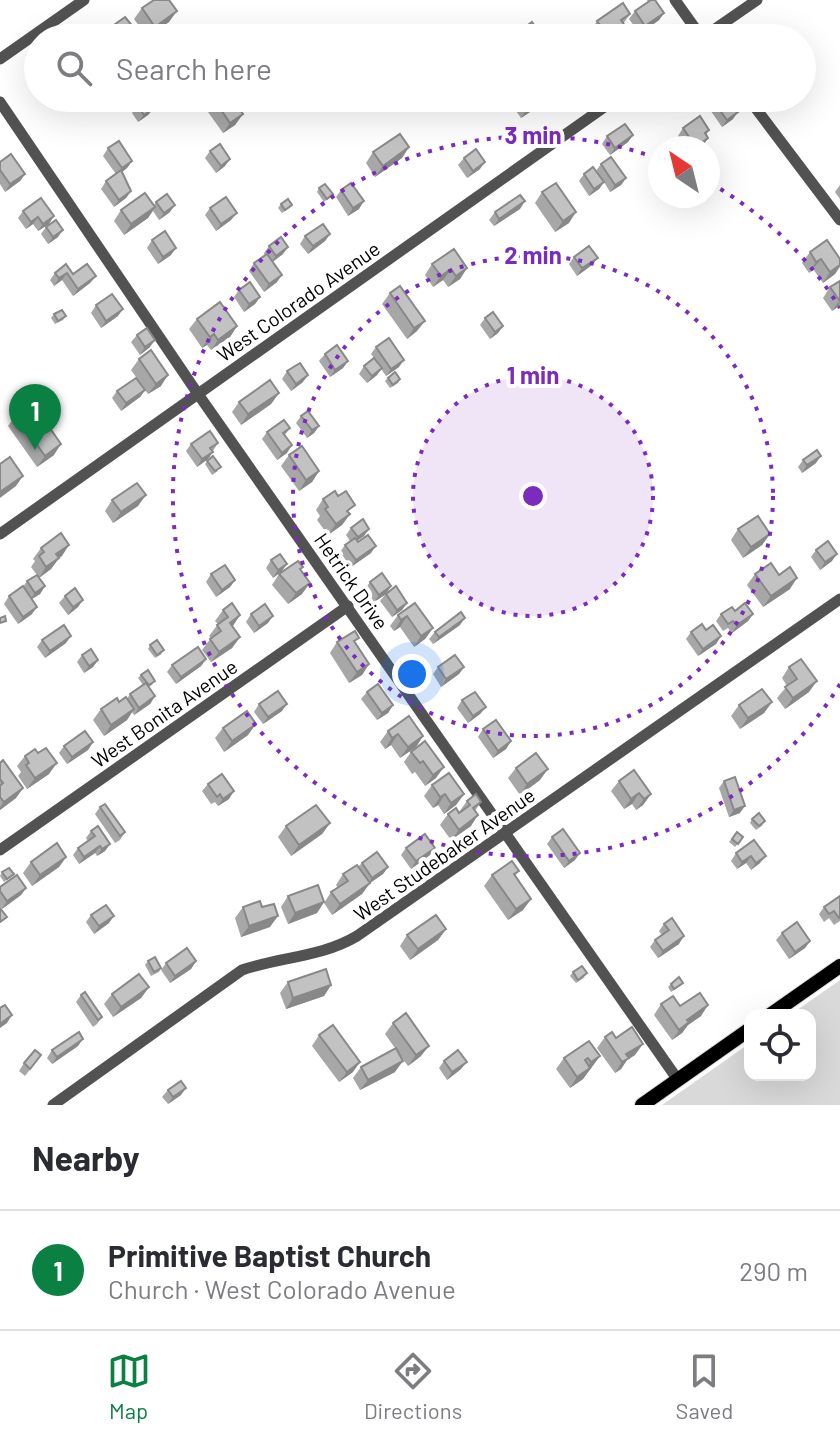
<!DOCTYPE html>
<meta charset="utf-8">
<style>
:root{--surface:#fff;--page:#f7f7f7;--text:#2b2b33;--muted:#7c7c81;--line:#e1e1e2;--accent:#0b8043}
body{margin:0;font-family:Barlow,sans-serif;background:var(--page);color:var(--text)}
.controls{position:absolute;right:24px;bottom:24px;display:grid;overflow:hidden;border-radius:16px;box-shadow:0 8px 32px #0002}
.controls button{width:72px;height:72px;display:grid;place-items:center;padding:0;border:0;border-bottom:2px solid var(--line);background:var(--surface);color:var(--text);font:40px sans-serif}
.compass{position:absolute;left:648px;top:136px;width:72px;height:72px;border-radius:50%;background:var(--surface);box-shadow:0 8px 32px #0002;rotate:325deg}
.you{position:absolute;left:412px;top:674px;width:28px;height:28px;margin:-20px;border:6px solid #fff;border-radius:50%;background:#1a73e8;box-shadow:0 0 0 12px #1a73e833}
.badge{display:grid;place-items:center;width:52px;height:52px;border-radius:50%;background:var(--accent);color:#fff;font-size:26px;font-weight:700}
.pin{position:absolute;translate:-50% -66px;filter:drop-shadow(0 2px 4px #0008)}
.pin::after{content:'';position:absolute;top:42px;width:28px;height:24px;background:inherit;clip-path:polygon(0 0,100% 0,50% 100%)}
.list{margin:0;padding:0;list-style:none}
h2{display:flex;justify-content:space-between;align-items:center;height:104px;margin:0;padding:0 32px;font-size:34px}
h2 small{font-size:26px;font-weight:400;color:var(--muted)}
.list li{display:grid;grid-template-columns:52px 1fr auto;gap:24px;align-items:center;box-sizing:border-box;height:120px;padding:0 32px;border-top:2px solid var(--line)}
.list b{display:block;font-size:30px;white-space:nowrap}
.list p{margin:0;font-size:26px;white-space:nowrap;color:var(--muted)}
.list em{font-size:26px;font-style:normal;color:var(--muted)}
.icon{flex:none;width:44px;height:44px;fill:none;stroke:currentColor;stroke-width:2;stroke-linecap:round;stroke-linejoin:round}
.map{position:relative;flex:none;width:840px;height:1105px;overflow:hidden}
.search{position:absolute;background:var(--surface);box-shadow:0 8px 32px #0002;left:24px;right:24px;top:24px;height:88px;display:flex;align-items:center;gap:20px;box-sizing:border-box;padding:0 28px;border-radius:44px;color:var(--muted);font-size:30px}
.sheet{height:224px;background:var(--surface)}
nav{display:flex;justify-content:space-around;align-items:center;box-sizing:border-box;height:112px;border-top:2px solid var(--line);background:var(--surface);font-size:22px;color:var(--muted)}
nav a{display:grid;justify-items:center;gap:4px}
nav .on{color:var(--accent)}
.map>svg:first-child{display:block}
</style>
<div class="map">
<svg width="840" height="1105" viewBox="0 0 840 1105">
<rect width="100%" height="100%" fill="#fff"/>
<polygon fill="#d9d9d9" points="840,980 840,1105 662,1105 750,1043 750,1075 810,1075 810,1015 790,1015"/>
<g fill="none" stroke-linecap="round" stroke-linejoin="round">
<defs>
<g id="major">
<polyline points="770,1015 840,966"/>
<polyline points="642,1105 750,1029"/>
</g>
</defs>
<use href="#major" stroke="#dbdbdb" stroke-width="16"/>
<g stroke="#525252" stroke-width="11">
<polyline points="675,0 702,38"/>
<polyline points="702,38 757,0"/>
<polyline points="0,59 84,0"/>
<polyline points="748,98 840,220"/>
<polyline points="0,102 198,394 678,1080"/>
<polyline points="0,534 617,98"/>
<polyline points="0,850 348,606"/>
<path d="M 53,1105 L 242,970 C 280,957 322,957 357,936 L 840,599"/>
</g>
<use href="#major" stroke="#000" stroke-width="14"/>
</g>
<g fill="#a7a7a7">
<polygon points="647,0 655,0 664,13 659,20 640,34 629,19 635,11 648,2"/>
<polygon points="142,8 169,22 147,37 134,19"/>
<polygon points="630,14 623,24 632,36 630,38 594,38 590,32 597,21"/>
<polygon points="134,28 127,38 101,38 107,30"/>
<polygon points="524,28 543,38 521,38 519,35"/>
<polygon points="198,98 231,98 243,114 235,125 223,133"/>
<polygon points="507,98 547,98 545,102 521,118"/>
<polygon points="710,98 733,119 722,127 706,104"/>
<polygon points="137,105 154,108 148,115 138,122 132,113"/>
<polygon points="683,128 709,130 706,135 703,146 700,148 687,148 678,136"/>
<polygon points="633,135 628,142 610,155 602,144 607,136"/>
<polygon points="409,147 402,158 375,177 366,163 373,152"/>
<polygon points="108,148 132,161 127,168 122,172 131,191 126,198 114,207 101,189 106,181 116,174 103,156"/>
<polygon points="210,151 225,166 216,173 205,158"/>
<polygon points="464,158 480,169 467,178 458,165"/>
<polygon points="0,162 25,174 20,181 5,192 0,184"/>
<polygon points="601,164 626,178 621,185 610,192 604,182 599,189 589,196 579,181 584,174 596,171"/>
<polygon points="840,185 840,199 835,192"/>
<polygon points="319,188 333,194 324,202 317,192"/>
<polygon points="341,190 359,209 348,216 336,197"/>
<polygon points="542,192 569,223 555,232 535,203"/>
<polygon points="41,198 49,224 38,231 33,224 26,229 18,218 23,211"/>
<polygon points="156,202 170,212 159,220 153,211 148,218 124,235 114,221 121,210 154,205"/>
<polygon points="281,204 289,208 282,213 278,208"/>
<polygon points="210,208 231,220 216,231 205,215"/>
<polygon points="520,209 494,226 489,220 495,212"/>
<polygon points="46,227 58,237 48,244 41,234"/>
<polygon points="330,234 325,241 308,254 300,244 305,236"/>
<polygon points="152,240 171,255 158,264 147,248"/>
<polygon points="269,246 283,254 273,262 277,282 264,292 249,271 254,263 265,256 264,253"/>
<polygon points="810,252 840,259 840,267 835,274 823,283 813,269 809,273 802,263"/>
<polygon points="574,257 592,265 577,276 569,264"/>
<polygon points="432,264 467,268 460,279 448,287 443,280 433,287 425,275"/>
<polygon points="55,273 73,274 96,276 90,283 73,296 62,280 54,286 50,280"/>
<polygon points="840,281 840,308 839,306 832,311 823,298 830,287"/>
<polygon points="239,290 260,297 255,304 244,312 234,297"/>
<polygon points="390,293 417,331 407,339 382,304"/>
<polygon points="96,305 118,316 101,328 91,313"/>
<polygon points="54,314 66,316 63,320 55,324 51,318"/>
<polygon points="485,318 503,326 498,333 490,339 480,325"/>
<polygon points="197,319 237,326 230,337 211,350 207,345 202,348 189,329"/>
<polygon points="137,335 150,347 140,355 131,342"/>
<polygon points="376,347 399,367 386,376 381,369 377,375 367,383 359,374 364,366 374,358 371,354"/>
<polygon points="325,354 348,361 343,368 330,377 319,361"/>
<polygon points="139,359 161,386 148,394 131,370"/>
<polygon points="287,371 303,382 291,391 282,379"/>
<polygon points="388,378 400,379 398,383 390,388 385,381"/>
<polygon points="145,390 140,397 121,411 112,398 117,391"/>
<polygon points="279,393 271,404 241,425 232,412 239,402"/>
<polygon points="16,415 54,455 37,467 8,426"/>
<polygon points="301,416 319,426 314,433 307,438 296,423"/>
<polygon points="290,428 285,435 287,453 277,460 262,439 267,432"/>
<polygon points="218,443 208,459 197,467 186,451 191,444"/>
<polygon points="289,455 319,471 312,482 299,491 281,466"/>
<polygon points="803,460 816,463 802,473 798,467"/>
<polygon points="207,461 218,471 212,475 205,464"/>
<polygon points="323,499 350,514 342,525 328,535 317,520 320,516 316,510"/>
<polygon points="112,500 138,506 113,523 105,511"/>
<polygon points="351,528 364,536 357,541 371,553 351,567 340,552 345,545 350,541 346,535"/>
<polygon points="738,529 770,534 762,545 743,558 731,540"/>
<polygon points="41,548 62,556 59,558 51,569 39,578 45,586 40,594 32,599 32,614 18,624 4,604 9,596 23,587 27,581 37,575 31,567 35,561 33,559"/>
<polygon points="816,550 832,561 820,570 811,557"/>
<polygon points="271,560 282,571 273,578 266,568"/>
<polygon points="211,574 235,580 230,587 216,597 206,582"/>
<polygon points="279,574 302,594 288,604 272,585"/>
<polygon points="755,574 790,589 763,607 747,585"/>
<polygon points="370,582 391,586 387,592 407,603 402,610 392,617 380,601 385,595 374,602 365,589"/>
<polygon points="65,596 78,607 68,615 59,603"/>
<polygon points="232,603 232,626 240,637 232,648 211,662 202,650 211,638 209,636 218,624 215,621 223,610"/>
<polygon points="415,603 433,628 425,639 414,647 400,627 394,631 390,626 398,615"/>
<polygon points="735,611 753,614 748,621 732,633 728,628 723,631 716,621 721,614"/>
<polygon points="251,614 268,623 254,633 246,622"/>
<polygon points="460,625 433,644 429,639 435,632"/>
<polygon points="706,630 721,636 716,644 698,656 686,639 691,632"/>
<polygon points="42,640 66,643 45,658 37,647"/>
<polygon points="337,642 369,664 362,675 349,683 330,653"/>
<polygon points="150,645 162,654 155,658 148,649"/>
<polygon points="82,655 98,660 93,667 84,673 77,662"/>
<polygon points="206,659 201,666 176,684 167,672 172,665"/>
<polygon points="438,667 464,667 459,674 441,687 433,674"/>
<polygon points="789,667 809,692 785,709 777,698 787,686 782,678"/>
<polygon points="141,675 153,684 149,687 155,696 150,704 134,715 132,712 127,720 104,736 93,720 101,709 127,699 130,694 143,685 138,678"/>
<polygon points="367,692 393,705 388,713 377,720 361,699"/>
<polygon points="462,700 486,707 480,714 468,723 457,708"/>
<polygon points="772,702 764,713 740,729 731,716 739,705"/>
<polygon points="259,704 282,711 263,724 254,712"/>
<polygon points="223,728 248,735 224,752 215,738"/>
<polygon points="483,729 511,741 506,749 493,758 478,737"/>
<polygon points="388,731 423,736 416,747 400,758 391,745 385,749 380,742"/>
<polygon points="425,741 436,778 425,786 415,772 412,774 404,762 411,752"/>
<polygon points="93,742 88,750 67,764 59,753 64,746"/>
<polygon points="38,753 49,774 27,789 18,776 21,772 17,766 25,756"/>
<polygon points="0,763 23,788 16,798 0,810"/>
<polygon points="516,768 540,780 520,795 508,778"/>
<polygon points="619,781 651,794 643,805 636,810 632,804 624,809 611,791"/>
<polygon points="724,781 740,813 729,817 719,788"/>
<polygon points="208,784 229,799 218,806 215,802 211,804 202,791"/>
<polygon points="432,785 464,794 456,805 444,814 438,805 433,808 424,796"/>
<polygon points="467,801 481,802 475,811 471,826 451,840 440,825 448,814 459,812"/>
<polygon points="100,807 125,832 120,840 115,843 95,814"/>
<polygon points="752,819 763,825 756,830 750,823"/>
<polygon points="330,823 322,834 291,856 278,837 286,826"/>
<polygon points="91,831 110,844 105,851 97,856 95,853 79,864 73,855 78,848 88,841 86,838"/>
<polygon points="737,832 743,837 735,847 729,842"/>
<polygon points="552,837 575,860 564,868 547,844"/>
<polygon points="754,840 760,863 751,870 746,863 737,869 731,861 736,853"/>
<polygon points="406,848 430,855 411,869 401,855"/>
<polygon points="66,857 59,867 32,886 23,873 31,862"/>
<polygon points="362,863 388,867 383,874 370,883 362,894 332,915 324,903 331,892 338,888 336,885 343,874 358,867"/>
<polygon points="519,871 515,876 531,899 523,910 508,920 484,886 492,875"/>
<polygon points="2,872 14,874 4,882 0,876"/>
<polygon points="0,887 26,888 21,895 2,909 0,906"/>
<polygon points="288,896 324,902 317,913 288,924 281,907"/>
<polygon points="840,896 840,921 834,925 829,918 824,922 819,914 824,907"/>
<polygon points="243,907 270,927 241,937 235,918"/>
<polygon points="91,915 109,923 94,934 86,922"/>
<polygon points="664,924 679,944 658,958 650,947 655,940 662,935 659,931"/>
<polygon points="446,929 438,940 410,960 400,946 407,935"/>
<polygon points="782,933 810,941 805,948 789,959 776,940"/>
<polygon points="148,961 161,968 159,972 151,976 145,965"/>
<polygon points="196,961 191,969 170,983 161,970 166,963"/>
<polygon points="573,972 585,977 576,983 570,976"/>
<polygon points="288,982 331,985 324,996 286,1009 280,993"/>
<polygon points="671,984 680,986 671,992 668,987"/>
<polygon points="149,987 141,998 113,1017 104,1004 112,994"/>
<polygon points="81,995 102,1017 97,1024 93,1027 76,1002"/>
<polygon points="661,1004 680,1006 701,1016 688,1025 682,1033 672,1040 654,1015"/>
<polygon points="393,1023 421,1056 408,1066 397,1051 395,1072 360,1090 353,1078 361,1067 395,1048 385,1034"/>
<polygon points="319,1035 353,1072 339,1082 312,1046"/>
<polygon points="605,1037 616,1038 635,1055 627,1060 621,1069 615,1073 597,1048"/>
<polygon points="78,1046 52,1064 47,1058 52,1050"/>
<polygon points="41,1055 25,1076 19,1071 24,1063"/>
<polygon points="600,1056 583,1079 570,1088 556,1069 564,1058"/>
<polygon points="444,1061 461,1069 447,1080 439,1068"/>
<polygon points="168,1090 181,1095 168,1104 162,1097"/>
</g>
<g fill="#888">
<polygon points="177,11 169,22 147,37 155,27"/>
<polygon points="664,13 659,20 640,34 645,26"/>
<polygon points="134,28 127,38 121,38"/>
<polygon points="542,98 547,98 545,102 521,118 529,107"/>
<polygon points="154,108 148,115 138,122 144,115"/>
<polygon points="738,112 733,119 722,127 727,120"/>
<polygon points="243,114 235,125 223,133 230,123"/>
<polygon points="633,135 628,142 610,155 615,148"/>
<polygon points="708,138 703,146 700,148 696,148"/>
<polygon points="409,147 402,158 375,177 383,166"/>
<polygon points="230,159 225,166 216,173 221,166"/>
<polygon points="132,161 127,168 117,176 122,168"/>
<polygon points="485,162 480,169 467,178 473,171"/>
<polygon points="25,174 20,181 5,192 10,184"/>
<polygon points="626,178 621,185 610,192 615,185"/>
<polygon points="604,182 599,189 589,196 594,189"/>
<polygon points="131,191 126,198 114,207 119,200"/>
<polygon points="364,201 359,209 348,216 353,208"/>
<polygon points="525,201 520,209 494,226 499,219"/>
<polygon points="175,205 170,212 159,220 164,213"/>
<polygon points="155,207 148,218 124,235 131,224"/>
<polygon points="576,212 569,223 555,232 563,221"/>
<polygon points="237,213 231,220 216,231 221,224"/>
<polygon points="54,216 49,224 38,231 43,224"/>
<polygon points="38,217 33,224 26,229 31,222"/>
<polygon points="63,230 58,237 48,244 53,237"/>
<polygon points="330,234 325,241 308,254 313,246"/>
<polygon points="288,247 283,254 270,263 276,256"/>
<polygon points="176,248 171,255 158,264 163,257"/>
<polygon points="598,258 592,265 577,276 582,268"/>
<polygon points="821,259 813,269 809,273 816,262"/>
<polygon points="840,265 835,274 823,283 830,272"/>
<polygon points="467,268 460,279 448,287 456,276"/>
<polygon points="451,269 443,280 433,287 441,276"/>
<polygon points="67,273 62,280 54,286 59,278"/>
<polygon points="282,275 277,282 264,292 269,284"/>
<polygon points="96,276 90,283 73,296 78,289"/>
<polygon points="260,297 255,304 244,312 249,304"/>
<polygon points="840,300 839,306 832,311"/>
<polygon points="123,309 118,316 101,328 106,321"/>
<polygon points="425,321 417,331 407,339 414,328"/>
<polygon points="237,326 230,337 211,350 218,340"/>
<polygon points="503,326 498,333 490,339 495,332"/>
<polygon points="214,334 207,345 202,348 210,337"/>
<polygon points="155,340 150,347 140,355 145,347"/>
<polygon points="404,360 399,367 386,376 391,369"/>
<polygon points="348,361 343,368 330,377 335,370"/>
<polygon points="382,368 377,375 367,383 372,376"/>
<polygon points="168,375 161,386 148,394 156,384"/>
<polygon points="308,375 303,382 291,391 296,384"/>
<polygon points="145,390 140,397 121,411 126,403"/>
<polygon points="279,393 271,404 241,425 248,414"/>
<polygon points="319,426 314,433 307,438 312,430"/>
<polygon points="61,444 54,455 37,467 45,456"/>
<polygon points="292,445 287,453 277,460 282,453"/>
<polygon points="213,452 208,459 197,467 202,459"/>
<polygon points="821,456 816,463 802,473 807,465"/>
<polygon points="319,471 312,482 299,491 306,480"/>
<polygon points="23,476 16,486 0,498 0,492"/>
<polygon points="146,495 138,506 113,523 121,512"/>
<polygon points="350,514 342,525 328,535 336,524"/>
<polygon points="369,529 364,536 352,544 358,537"/>
<polygon points="770,534 762,545 743,558 751,547"/>
<polygon points="69,545 62,556 49,565 56,554"/>
<polygon points="376,546 371,553 351,567 356,560"/>
<polygon points="837,554 832,561 820,570 825,562"/>
<polygon points="59,558 51,569 39,578 46,567"/>
<polygon points="287,564 282,571 273,578 278,570"/>
<polygon points="797,578 790,589 763,607 771,596"/>
<polygon points="235,580 230,587 216,597 222,590"/>
<polygon points="310,583 302,594 288,604 296,593"/>
<polygon points="45,586 40,594 30,600 35,593"/>
<polygon points="391,586 386,594 374,602 379,595"/>
<polygon points="83,600 78,607 68,615 73,607"/>
<polygon points="407,603 402,610 392,617 397,610"/>
<polygon points="37,607 32,614 18,624 23,617"/>
<polygon points="753,614 748,621 732,633 737,625"/>
<polygon points="240,615 233,626 222,633 230,623"/>
<polygon points="273,616 268,623 254,633 259,626"/>
<polygon points="407,616 400,627 394,631 401,620"/>
<polygon points="465,618 460,625 433,644 439,637"/>
<polygon points="433,628 425,639 414,647 421,636"/>
<polygon points="71,636 66,643 45,658 50,651"/>
<polygon points="721,636 716,644 698,656 703,649"/>
<polygon points="240,637 232,648 211,662 219,652"/>
<polygon points="206,659 201,666 176,684 181,677"/>
<polygon points="98,660 93,667 84,673 89,666"/>
<polygon points="369,664 362,675 349,683 357,672"/>
<polygon points="464,667 459,674 441,687 446,679"/>
<polygon points="817,681 809,692 785,709 793,698"/>
<polygon points="155,696 150,704 134,715 139,708"/>
<polygon points="772,702 764,713 740,729 748,718"/>
<polygon points="287,704 282,711 263,724 268,717"/>
<polygon points="393,705 388,713 377,720 382,713"/>
<polygon points="486,707 480,714 468,723 473,716"/>
<polygon points="134,709 127,720 104,736 111,725"/>
<polygon points="256,724 248,735 224,752 232,741"/>
<polygon points="398,734 391,745 385,749 392,738"/>
<polygon points="423,736 416,747 400,758 408,747"/>
<polygon points="511,741 506,749 493,758 498,751"/>
<polygon points="93,742 88,750 67,764 72,757"/>
<polygon points="57,763 49,774 27,789 35,778"/>
<polygon points="444,767 436,778 425,786 433,775"/>
<polygon points="548,769 540,780 520,795 527,784"/>
<polygon points="23,788 16,798 0,810 0,807 4,802"/>
<polygon points="234,791 229,799 218,806 223,799"/>
<polygon points="639,793 632,804 624,809 631,799"/>
<polygon points="445,794 438,805 433,808 440,797"/>
<polygon points="464,794 456,805 444,814 451,803"/>
<polygon points="651,794 643,805 636,810 644,799"/>
<polygon points="745,806 740,813 729,817 734,810"/>
<polygon points="478,815 471,826 451,840 459,830"/>
<polygon points="330,823 322,834 291,856 299,845"/>
<polygon points="110,844 105,851 97,856 102,849"/>
<polygon points="100,846 95,853 79,864 84,857"/>
<polygon points="435,848 430,855 411,869 416,861"/>
<polygon points="580,853 575,860 564,868 569,861"/>
<polygon points="751,856 746,863 737,869 742,862"/>
<polygon points="766,856 760,863 751,870 756,863"/>
<polygon points="66,857 59,867 32,886 40,875"/>
<polygon points="388,867 383,874 367,885 372,878"/>
<polygon points="370,883 362,894 332,915 340,904"/>
<polygon points="26,888 21,895 2,909 7,901"/>
<polygon points="531,899 523,910 508,920 516,909"/>
<polygon points="324,902 317,913 288,924 295,913"/>
<polygon points="114,916 109,923 94,934 99,926"/>
<polygon points="278,916 270,927 241,937 249,926"/>
<polygon points="446,929 438,940 410,960 418,949"/>
<polygon points="684,936 679,944 658,958 663,951"/>
<polygon points="810,941 805,948 789,959 795,952"/>
<polygon points="196,961 191,969 170,983 175,976"/>
<polygon points="331,985 324,996 286,1009 293,998"/>
<polygon points="149,987 141,998 113,1017 121,1007"/>
<polygon points="708,1005 701,1016 688,1025 682,1033 672,1040 687,1020"/>
<polygon points="12,1015 7,1023 0,1028 0,1024"/>
<polygon points="83,1039 78,1046 52,1064 57,1057"/>
<polygon points="643,1044 635,1055 627,1060 621,1069 615,1073 622,1062 626,1054"/>
<polygon points="429,1046 421,1056 408,1066 416,1055"/>
<polygon points="600,1056 583,1079 570,1088 577,1077 584,1073 591,1062"/>
<polygon points="403,1061 395,1072 360,1090 368,1080"/>
<polygon points="360,1062 353,1072 339,1082 347,1072"/>
<polygon points="467,1062 461,1069 447,1080 452,1072"/>
<polygon points="186,1088 181,1095 168,1104 173,1097"/>
</g>
<g fill="#c2c2c2" stroke="#888" stroke-width="2">
<polygon points="154,0 169,0 177,11 155,27 142,8"/>
<polygon points="651,0 655,0 664,13 645,26 635,11"/>
<polygon points="623,3 630,14 621,20 632,36 629,38 614,38 609,30 606,33 597,21"/>
<polygon points="125,17 134,28 122,36 124,38 113,38 107,30"/>
<polygon points="532,22 543,38 531,38 524,28"/>
<polygon points="147,98 154,108 144,115 137,105"/>
<polygon points="213,98 231,98 243,114 230,123"/>
<polygon points="522,98 542,98 529,107"/>
<polygon points="711,98 728,98 738,112 727,120"/>
<polygon points="700,116 709,130 705,133 708,138 696,147 683,128"/>
<polygon points="625,124 633,135 615,148 607,136"/>
<polygon points="400,134 409,147 383,166 373,152"/>
<polygon points="119,141 132,161 122,168 108,148"/>
<polygon points="220,144 230,159 221,166 210,151"/>
<polygon points="476,149 485,162 473,171 464,158"/>
<polygon points="11,154 25,174 10,184 0,170 0,162"/>
<polygon points="611,157 626,178 615,185 601,164"/>
<polygon points="593,167 604,182 594,189 584,174"/>
<polygon points="121,170 131,191 119,200 106,181"/>
<polygon points="351,183 364,201 353,208 341,190"/>
<polygon points="556,183 576,212 563,221 542,192"/>
<polygon points="325,184 333,194 327,199 319,188"/>
<polygon points="145,193 155,207 131,224 121,210"/>
<polygon points="167,194 175,205 164,213 156,202"/>
<polygon points="520,195 525,201 499,219 495,212"/>
<polygon points="226,197 237,213 221,224 210,208"/>
<polygon points="41,198 54,216 43,224 38,217 31,222 23,211"/>
<polygon points="288,199 292,205 285,210 281,204"/>
<polygon points="56,220 63,230 53,237 46,227"/>
<polygon points="323,224 330,234 313,246 305,236"/>
<polygon points="165,231 176,248 163,257 152,240"/>
<polygon points="281,237 288,247 276,256 269,246"/>
<polygon points="827,240 840,259 840,265 830,272 821,259 816,262 810,252"/>
<polygon points="589,246 598,258 582,268 574,257"/>
<polygon points="454,249 467,268 456,276 451,269 441,276 432,264"/>
<polygon points="267,254 282,275 269,284 254,263"/>
<polygon points="66,264 73,274 87,264 96,276 78,289 67,273 59,278 55,273"/>
<polygon points="840,281 840,300 839,300 830,287"/>
<polygon points="250,282 260,297 249,304 239,290"/>
<polygon points="400,286 425,321 414,328 390,293"/>
<polygon points="112,294 123,309 106,321 96,305"/>
<polygon points="220,302 237,326 218,340 214,334 210,337 197,319"/>
<polygon points="62,310 66,316 58,321 54,314"/>
<polygon points="493,312 503,326 495,332 485,318"/>
<polygon points="147,328 155,340 145,347 137,335"/>
<polygon points="389,338 404,360 391,369 376,347"/>
<polygon points="337,345 348,361 335,370 325,354"/>
<polygon points="151,350 168,375 156,384 139,359"/>
<polygon points="374,358 382,368 372,376 364,366"/>
<polygon points="300,363 308,375 296,384 287,371"/>
<polygon points="395,372 400,379 393,385 388,378"/>
<polygon points="136,378 145,390 126,403 117,391"/>
<polygon points="270,380 279,393 248,414 239,402"/>
<polygon points="33,404 61,444 45,456 16,415"/>
<polygon points="308,411 319,426 312,430 301,416"/>
<polygon points="284,420 290,428 283,433 292,445 282,453 267,432"/>
<polygon points="210,431 218,443 210,448 213,452 202,459 191,444"/>
<polygon points="302,446 319,471 306,480 289,455"/>
<polygon points="817,450 821,456 807,465 803,460"/>
<polygon points="213,456 221,467 215,471 207,461"/>
<polygon points="10,457 23,476 0,492 0,464"/>
<polygon points="137,483 146,495 121,512 112,500"/>
<polygon points="335,491 338,496 346,491 355,505 347,511 350,514 336,524 325,509 328,507 323,499"/>
<polygon points="758,516 770,534 751,547 738,529"/>
<polygon points="363,519 369,529 358,537 351,528"/>
<polygon points="61,533 69,545 56,554 59,558 46,567 39,556 44,552 41,548"/>
<polygon points="368,535 376,546 356,560 345,545 355,538 358,542"/>
<polygon points="828,541 837,554 825,562 816,550"/>
<polygon points="280,554 287,564 278,570 271,560"/>
<polygon points="298,561 303,567 300,569 310,583 296,593 279,574"/>
<polygon points="771,563 779,575 790,567 797,578 771,596 755,574"/>
<polygon points="225,565 235,580 222,590 211,574"/>
<polygon points="382,573 391,586 379,595 370,582"/>
<polygon points="37,575 45,586 35,593 27,581"/>
<polygon points="23,586 37,607 23,617 9,596"/>
<polygon points="396,586 407,603 397,610 386,594"/>
<polygon points="75,588 83,600 73,607 65,596"/>
<polygon points="232,603 240,615 230,623 240,637 219,652 210,639 221,631 217,625 228,617 223,610"/>
<polygon points="415,603 433,628 421,636 407,616 401,620 398,615"/>
<polygon points="745,603 753,614 737,625 733,621 728,624 721,614 732,607 735,611"/>
<polygon points="265,604 273,616 259,626 251,614"/>
<polygon points="461,612 465,618 439,637 435,632"/>
<polygon points="5,616 6,621 0,623 0,618"/>
<polygon points="702,624 706,630 713,625 721,636 703,649 691,632"/>
<polygon points="64,625 71,636 50,651 42,640"/>
<polygon points="355,631 359,638 354,641 369,664 357,672 337,642"/>
<polygon points="157,640 164,650 157,655 150,645"/>
<polygon points="198,647 206,659 181,677 172,665"/>
<polygon points="91,649 98,660 89,666 82,655"/>
<polygon points="455,655 464,667 446,679 438,667"/>
<polygon points="801,659 817,681 793,698 785,687 797,679 789,667"/>
<polygon points="148,670 155,681 149,685 141,675"/>
<polygon points="146,683 155,696 139,708 130,694"/>
<polygon points="378,684 393,705 382,713 367,692"/>
<polygon points="762,689 772,702 748,718 739,705"/>
<polygon points="278,691 287,704 268,717 259,704"/>
<polygon points="475,692 486,707 473,716 462,700"/>
<polygon points="126,697 134,709 111,725 101,709 117,698 119,702"/>
<polygon points="247,711 256,724 232,741 223,728"/>
<polygon points="409,716 423,736 408,747 398,734 392,738 388,731"/>
<polygon points="496,720 511,741 498,751 483,729"/>
<polygon points="85,731 93,742 72,757 64,746"/>
<polygon points="425,741 444,767 433,775 423,761 420,763 411,752"/>
<polygon points="46,748 57,763 35,778 26,765 29,763 25,756 35,749 38,753"/>
<polygon points="536,753 548,769 527,784 516,768"/>
<polygon points="3,760 23,788 4,802 0,797 0,786 3,783 0,779 0,763"/>
<polygon points="634,770 651,794 644,799 639,793 631,799 619,781"/>
<polygon points="449,773 464,794 451,803 445,794 440,797 432,785"/>
<polygon points="222,774 234,791 223,799 220,794 217,797 208,784"/>
<polygon points="735,777 745,806 734,810 724,781"/>
<polygon points="476,794 481,802 473,808 478,815 459,830 448,814 456,808 459,813 470,805 467,801"/>
<polygon points="105,804 125,832 120,836 100,807"/>
<polygon points="316,805 330,823 299,845 286,826"/>
<polygon points="759,813 765,821 759,826 752,819"/>
<polygon points="98,826 110,844 102,849 100,846 84,857 78,848 95,836 91,831"/>
<polygon points="563,829 580,853 569,861 552,837"/>
<polygon points="737,832 743,837 738,844 732,839"/>
<polygon points="425,834 435,848 416,861 406,848"/>
<polygon points="754,840 766,856 756,863 751,856 742,862 736,853"/>
<polygon points="57,843 66,857 40,875 31,862"/>
<polygon points="377,852 388,867 372,878 362,863"/>
<polygon points="512,861 519,871 514,874 531,899 516,909 492,875"/>
<polygon points="357,865 370,883 340,904 331,892 348,881 343,874"/>
<polygon points="9,868 14,874 7,879 2,872"/>
<polygon points="17,875 26,888 7,901 0,891 0,887"/>
<polygon points="318,885 324,902 295,913 288,896"/>
<polygon points="840,896 840,917 839,918 834,911 829,914 824,907"/>
<polygon points="260,901 262,907 274,904 278,916 249,926 243,907"/>
<polygon points="106,905 114,916 99,926 91,915"/>
<polygon points="0,908 7,917 0,922"/>
<polygon points="436,915 446,929 418,949 407,935"/>
<polygon points="672,918 684,936 663,951 655,940 669,930 664,924"/>
<polygon points="797,922 810,941 795,952 782,933"/>
<polygon points="187,948 196,961 175,976 166,963"/>
<polygon points="155,957 161,968 154,972 148,961"/>
<polygon points="582,966 587,973 578,980 573,972"/>
<polygon points="326,969 331,985 293,998 288,982"/>
<polygon points="139,974 149,987 121,1007 112,994"/>
<polygon points="679,977 683,983 674,989 671,984"/>
<polygon points="85,992 102,1017 98,1020 81,995"/>
<polygon points="700,993 708,1005 687,1020 689,1022 679,1030 661,1004 673,996 680,1006"/>
<polygon points="5,1005 12,1015 0,1024 0,1008"/>
<polygon points="406,1013 429,1046 416,1055 393,1023"/>
<polygon points="333,1025 360,1062 347,1072 319,1035"/>
<polygon points="632,1027 643,1044 626,1054 629,1058 622,1062 605,1037 612,1032 616,1038"/>
<polygon points="79,1032 83,1039 57,1057 52,1050"/>
<polygon points="589,1041 600,1056 591,1062 588,1058 585,1060 590,1068 577,1077 564,1058"/>
<polygon points="396,1048 403,1061 368,1080 361,1067"/>
<polygon points="35,1050 41,1055 30,1069 24,1063"/>
<polygon points="458,1050 467,1062 452,1072 444,1061"/>
<polygon points="181,1081 186,1088 173,1097 168,1090"/>
</g>
<circle cx="533" cy="496" r="120" fill="#7b2cbf" fill-opacity=".12"/>
<g fill="none" stroke="#7b2cbf" stroke-width="4" stroke-dasharray="4 8">
<circle cx="533" cy="496" r="120"/>
<circle cx="533" cy="496" r="240"/>
<path d="M840 684A360 360 0 1 1 659 159M710 183A360 360 0 0 1 840 308"/>
</g>
<g text-anchor="middle" dominant-baseline="central" stroke-width="8" stroke-linejoin="round" paint-order="stroke">
<g font-size="20" fill="#000" stroke="#fff">
<text transform="translate(298 301) rotate(-35)">West Colorado Avenue</text>
<text transform="translate(352 581) rotate(55)">Hetrick Drive</text>
<text transform="translate(164 713) rotate(-35)">West Bonita Avenue</text>
<text transform="translate(444 854) rotate(-35)">West Studebaker Avenue</text>
</g>
</g>
<circle cx="533" cy="496" r="12" fill="#7b2cbf" stroke="#fff" stroke-width="4"/>
<g font-size="24" text-anchor="middle" font-weight="bold" fill="#7b2cbf" stroke="#fff" stroke-width="8" stroke-linejoin="round" paint-order="stroke">
<text x="533" y="144">3 min</text>
<text x="533" y="264">2 min</text>
<text x="533" y="384">1 min</text>
</g>
</svg>
<div class="controls">
<button><svg class="icon" aria-label="locate" viewBox="0 0 24 24"><circle cx="12" cy="12" r="6"/><path d="M12 2v4M12 18v4M2 12h4M18 12h4"/></svg></button>
</div>
<svg class="compass" viewBox="-18 -18 36 36"><path d="M0-13l5 13h-10z" fill="#e53935"/><path d="M0 13l5-13h-10z" fill="#7c7c81"/></svg>
<div class="you"></div>
<div class="pin badge" style="left:35px;top:450px">1</div>
<div class="search"><svg class="icon" aria-label="search" viewBox="0 0 24 24"><circle cx="10" cy="10" r="6"/><path d="M15 15l6 6"/></svg>Search here</div>
</div>
<section class="sheet">
<h2>Nearby<small></small></h2>
<ul class="list">
<li><span class="badge">1</span><div><b>Primitive Baptist Church</b><p>Church · West Colorado Avenue</p></div><em>290 m</em></li>
</ul>
</section>
<nav>
<a class="on"><svg class="icon" aria-label="map" viewBox="0 0 24 24"><path d="M3 6l6-2 6 2 6-2v14l-6 2-6-2-6 2zM9 4v14M15 6v14"/></svg>Map</a>
<a><svg class="icon" aria-label="directions" viewBox="0 0 24 24"><path d="M12 3l9 9-9 9-9-9zM9 14v-3h6M13 9l2 2-2 2"/></svg>Directions</a>
<a><svg class="icon" aria-label="saved" viewBox="0 0 24 24"><path d="M7 4h10v16l-5-4-5 4z"/></svg>Saved</a>
</nav>
